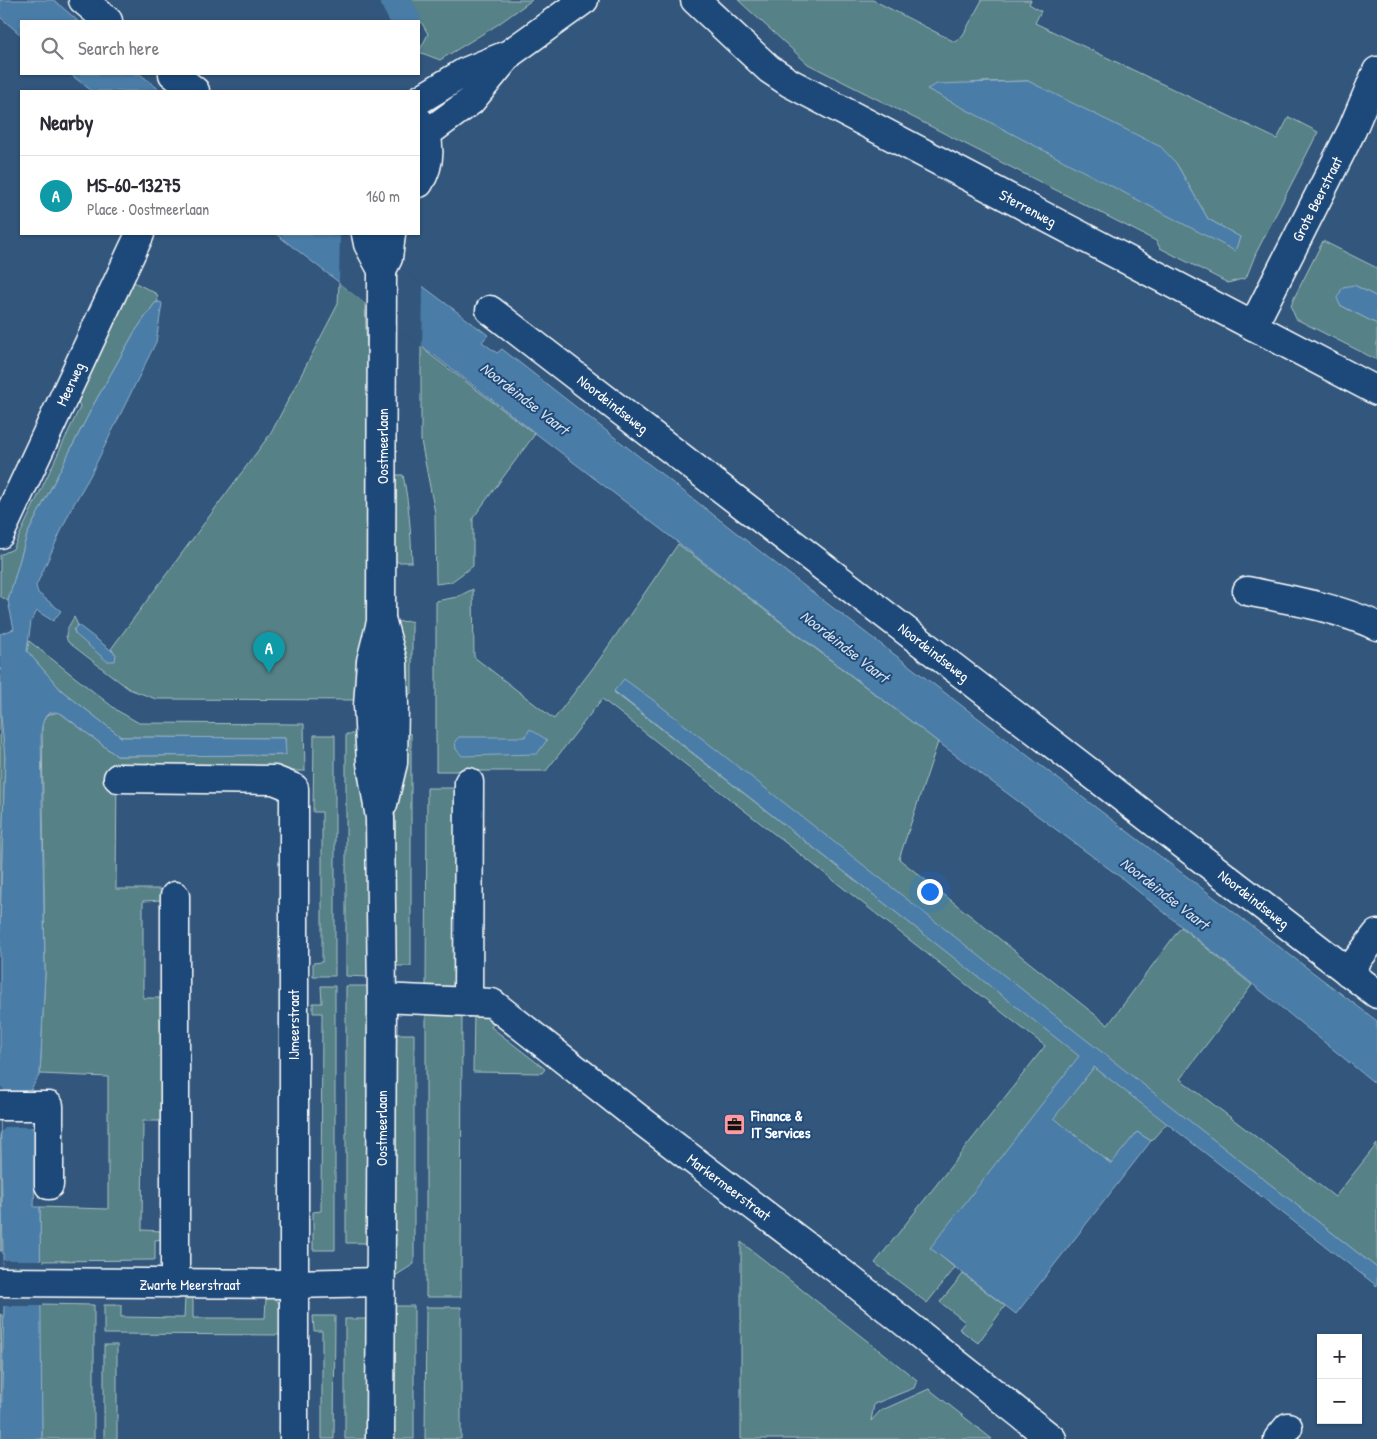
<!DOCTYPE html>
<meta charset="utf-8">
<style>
:root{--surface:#fff;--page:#f7f7f7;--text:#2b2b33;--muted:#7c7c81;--line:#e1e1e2;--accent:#111827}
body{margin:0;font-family:"Patrick Hand",sans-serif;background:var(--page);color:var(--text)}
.controls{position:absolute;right:15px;bottom:15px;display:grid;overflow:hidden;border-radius:0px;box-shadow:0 1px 4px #0004}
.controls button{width:45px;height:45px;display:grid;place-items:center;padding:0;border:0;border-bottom:1px solid var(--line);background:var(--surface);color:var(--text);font:25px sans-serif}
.you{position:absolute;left:929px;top:891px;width:18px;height:18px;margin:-12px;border:4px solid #fff;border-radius:50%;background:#1a73e8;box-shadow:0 0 0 8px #1a73e833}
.badge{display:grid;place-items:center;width:32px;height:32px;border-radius:50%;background:var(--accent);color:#fff;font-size:16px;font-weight:700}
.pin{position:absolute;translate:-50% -41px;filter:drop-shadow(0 1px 2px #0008)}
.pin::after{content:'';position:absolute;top:26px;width:18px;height:15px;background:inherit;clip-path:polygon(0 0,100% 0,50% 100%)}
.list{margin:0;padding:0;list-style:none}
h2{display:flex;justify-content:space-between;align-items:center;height:65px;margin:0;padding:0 20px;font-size:21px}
h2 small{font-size:16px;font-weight:400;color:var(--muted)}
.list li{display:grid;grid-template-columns:32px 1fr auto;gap:15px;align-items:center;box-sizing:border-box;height:80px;padding:0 20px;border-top:1px solid var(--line)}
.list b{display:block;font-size:19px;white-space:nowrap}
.list p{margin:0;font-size:16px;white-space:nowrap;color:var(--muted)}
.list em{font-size:16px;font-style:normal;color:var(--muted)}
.icon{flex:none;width:28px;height:28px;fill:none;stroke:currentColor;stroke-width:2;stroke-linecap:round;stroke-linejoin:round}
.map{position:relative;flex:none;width:1377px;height:1439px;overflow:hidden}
.search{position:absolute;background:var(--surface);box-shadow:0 1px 4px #0004;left:20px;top:20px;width:400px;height:55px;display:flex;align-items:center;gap:12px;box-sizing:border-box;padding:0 18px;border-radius:0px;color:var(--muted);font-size:19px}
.panel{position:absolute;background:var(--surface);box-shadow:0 1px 4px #0004;left:20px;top:90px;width:400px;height:145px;border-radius:0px}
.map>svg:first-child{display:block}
</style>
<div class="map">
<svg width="1377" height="1439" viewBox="0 0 1377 1439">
<rect width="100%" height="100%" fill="#32567c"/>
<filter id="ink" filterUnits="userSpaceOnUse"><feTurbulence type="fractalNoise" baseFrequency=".02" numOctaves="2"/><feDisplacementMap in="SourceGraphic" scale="10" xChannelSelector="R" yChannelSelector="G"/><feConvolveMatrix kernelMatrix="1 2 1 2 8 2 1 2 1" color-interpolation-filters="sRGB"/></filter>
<g filter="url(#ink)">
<g fill="#578187" stroke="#abc0c3" fill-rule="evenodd">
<polygon points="409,0 532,0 497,25 440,60 419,52 428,34"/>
<path d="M 738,0 L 873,0 L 955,42 L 963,35 L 982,0 L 1031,0 L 1029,4 L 1041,11 L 1035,23 L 1277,139 L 1289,117 L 1318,132 L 1256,253 L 1246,278 L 1228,283 L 1160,248 L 1156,241 L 808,64 ZM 1028,81 L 1176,163 L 1208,219 L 1240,237 L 1235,250 L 928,89 L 981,82 Z"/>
<polygon points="1323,241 1377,268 1377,297 1354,285 1339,299 1340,305 1377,324 1377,360 1296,319 1291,307 1293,300"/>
<polygon points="130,280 157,294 158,302 155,303 134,333 95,402 27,535 8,601 0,596 0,555 13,549 80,407 76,395"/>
<path d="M 339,283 L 365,303 L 368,380 L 368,628 L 360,700 L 156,699 L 129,689 L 68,642 C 63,633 69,626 74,617 L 78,625 L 73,630 L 116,654 L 111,649 L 271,433 L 338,304 Z"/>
<polygon points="421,345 428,353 535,434 473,518 473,566 451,582 436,584 435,513 421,441"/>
<path d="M 395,475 L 403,475 C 409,504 411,533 412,562 L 395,562 Z"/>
<polygon points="678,544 938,742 899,859 1108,1025 1181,927 1252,985 1180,1079 1335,1197 1377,1144 1377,1268 889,886 614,692 1080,1056 931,1248 955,1268 927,1303 875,1263 1045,1046 602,699 546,771 436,771 436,601 457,597 473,589 474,657 554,719 599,660"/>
<polygon points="412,621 412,692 405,699 395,622"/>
<polygon points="29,641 118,711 139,723 304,724 305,771 117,771 116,889 165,889 163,900 143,901 143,998 165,998 164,1121 143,1121 142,1230 162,1231 164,1239 155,1240 155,1260 40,1261 40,1207 108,1209 108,1077 40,1074 45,973 42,724 46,715 59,712 117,756 285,755 285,738 121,737 61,690 27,651"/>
<polygon points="0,675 5,757 0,925"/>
<polygon points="346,734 360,734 368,809 368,977 346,976"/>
<polygon points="402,734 411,734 411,966 394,966 395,809"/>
<polygon points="314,735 335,735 335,976 313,976 313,963 322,962 322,812 313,812"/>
<polygon points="427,788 463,788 462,990 426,990"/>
<polygon points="321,986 335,986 335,1250 313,1250 313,1212 321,1211 322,1013 313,1013 313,1003 322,1003"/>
<polygon points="346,986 368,986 367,1243 346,1243"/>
<polygon points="426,1009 462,1009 461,1297 426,1297"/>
<polygon points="474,1009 499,1017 491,1027 545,1069 542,1073 473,1072"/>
<polygon points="394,1034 414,1034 414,1264 395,1276"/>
<polygon points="1094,1067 1167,1123 1151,1141 1137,1132 1112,1164 1053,1118"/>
<polygon points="1,1133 2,1251 0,1251 0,1135"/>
<polygon points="741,1242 917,1380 914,1388 874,1404 871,1421 880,1411 929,1389 992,1439 741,1439"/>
<polygon points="963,1274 1005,1306 978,1343 959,1329 965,1322 940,1302"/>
<polygon points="185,1297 193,1298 193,1318 265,1318 266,1299 267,1297 274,1298 282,1306 284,1335 104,1334 104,1305 121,1305 121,1317 184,1318"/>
<polygon points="40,1304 94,1305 94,1439 42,1439"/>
<rect x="393" y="1306" width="21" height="133"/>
<polygon points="426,1307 461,1307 461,1439 425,1439"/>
<polygon points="0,1314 2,1315 0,1439"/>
<polygon points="313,1316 335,1316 334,1439 322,1439 322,1331 314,1331"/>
<rect x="345" y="1319" width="22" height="120"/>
<rect x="104" y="1345" width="13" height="94"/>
</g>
<g fill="#497ba6" stroke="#92b0ca">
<polygon points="0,0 54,0 78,21 21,21 21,35 0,17"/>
<polygon points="70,74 140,74 161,91 92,91"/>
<polygon points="1028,81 1161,147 1176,163 1208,219 1240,237 1235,251 927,89 937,84"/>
<polygon points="276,234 353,234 488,335 482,342 497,353 502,349 803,585 1377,1021 1377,1085 1123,879 938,742"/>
<polygon points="1354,285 1377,297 1377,324 1340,305 1337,298 1343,287"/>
<path d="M 161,302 L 162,304 L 156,342 L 90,476 L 71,509 L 36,586 L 38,593 L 61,611 L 53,621 L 37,611 L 31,621 L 27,651 L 61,690 L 121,737 L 285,738 L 286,755 L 117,756 L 62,714 C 46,707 42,720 41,734 L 45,973 L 40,1074 L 31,1089 L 30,1126 L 36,1132 L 34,1207 L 40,1207 L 42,1439 L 1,1439 L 4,1303 L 0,1097 L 0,925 L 5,757 L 1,715 L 0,634 L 14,629 L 8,601 L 27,535 L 95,402 L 134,333 L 155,303 Z"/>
<polygon points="78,625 116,654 115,661 107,661 75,634 74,629"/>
<polygon points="624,679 653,700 1377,1268 1377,1286 1094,1067 1054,1118 1111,1164 1137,1132 1151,1141 1016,1314 930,1248 1079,1056 614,691"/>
<polygon points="530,729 547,740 537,754 462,756 456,749 455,741 459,737 525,737"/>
</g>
<g fill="#32567c">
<polygon points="340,234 355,234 423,285 422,348 339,283"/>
<polygon points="0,1086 6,1092 32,1093 32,1127 6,1127 1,1132"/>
<rect x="3" y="1260" width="40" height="46"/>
</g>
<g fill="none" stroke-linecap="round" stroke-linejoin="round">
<polyline stroke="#497ba6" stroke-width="30" points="395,0 406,21"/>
<defs>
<g id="minor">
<polyline points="83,0 108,21"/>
<polyline points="695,0 769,69 790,83 1377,391"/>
<polyline points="173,74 195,91"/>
<polyline points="419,100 465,72 509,54 584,0"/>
<path d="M 419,121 C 432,140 431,164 419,183"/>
<polyline points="426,134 471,101 507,57"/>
<polyline points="366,234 368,244 382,270 381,622 371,661 368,706 371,763 380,818 382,998 380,1439"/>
<polyline points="382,270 388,258 391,234"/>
<polyline points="490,310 1377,994"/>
<polyline points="1253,326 1352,130 1377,71"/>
<polyline points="0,534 140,234"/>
<path d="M 1247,591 C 1291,600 1336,607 1377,626"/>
<polyline points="382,622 393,662 394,706 393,763 383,804"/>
<polyline points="118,778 274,780 294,788 294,1439"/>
<polyline points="1348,972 1377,934"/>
<polyline points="382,998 492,1003 638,1118 851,1280 1052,1439"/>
<polyline points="468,1002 469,782"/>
<polyline points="0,1106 49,1106 49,1185"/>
<polyline points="0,1282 293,1284 380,1282"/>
<polyline points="175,1284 175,896"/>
<polyline points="1278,1439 1288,1427"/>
</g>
</defs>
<use href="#minor" stroke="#fff" stroke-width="31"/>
<use href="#minor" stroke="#1f4a7a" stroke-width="28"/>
</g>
</g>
<defs>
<symbol id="office-square" viewBox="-11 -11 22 22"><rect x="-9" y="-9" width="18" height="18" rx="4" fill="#ff9aa2" stroke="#1f4a7a"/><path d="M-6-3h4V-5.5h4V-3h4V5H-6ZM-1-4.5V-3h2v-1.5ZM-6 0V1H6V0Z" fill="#111"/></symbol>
</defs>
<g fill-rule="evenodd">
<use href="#office-square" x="722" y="1112" width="25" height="25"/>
</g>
<g text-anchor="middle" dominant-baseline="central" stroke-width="4" stroke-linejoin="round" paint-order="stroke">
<g font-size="15" fill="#fff" stroke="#1f4a7a">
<text transform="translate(1317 199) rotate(-63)">Grote Beerstraat</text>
<text transform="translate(1028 208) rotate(28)">Sterrenweg</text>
<text transform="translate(70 384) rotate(-65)">Meerweg</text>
<text transform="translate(613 404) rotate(38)">Noordeindseweg</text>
<text transform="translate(382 446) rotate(-90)">Oostmeerlaan</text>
<text transform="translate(934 652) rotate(38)">Noordeindseweg</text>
<text transform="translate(1254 899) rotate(38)">Noordeindseweg</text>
<text transform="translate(293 1025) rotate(-90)">IJmeerstraat</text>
<text transform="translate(381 1128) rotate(-90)">Oostmeerlaan</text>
<text transform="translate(729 1187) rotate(37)">Markermeerstraat</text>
<text x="190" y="1284">Zwarte Meerstraat</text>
</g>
<g font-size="15" font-weight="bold" fill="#fff" stroke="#1f4a7a" text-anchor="start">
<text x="751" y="1115">Finance &amp;<tspan x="751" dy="17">IT Services</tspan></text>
</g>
<g font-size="16" font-style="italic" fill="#d2dee9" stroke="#1f4a7a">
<text transform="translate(525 398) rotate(38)">Noordeindse Vaart</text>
<text transform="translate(845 646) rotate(38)">Noordeindse Vaart</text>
<text transform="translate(1165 893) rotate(38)">Noordeindse Vaart</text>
</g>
</g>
</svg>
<div class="controls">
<button>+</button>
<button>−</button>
</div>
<div class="you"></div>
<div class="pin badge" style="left:269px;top:673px;background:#0f9aa8">A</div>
<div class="search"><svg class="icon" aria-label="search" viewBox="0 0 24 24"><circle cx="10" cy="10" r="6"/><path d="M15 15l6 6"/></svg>Search here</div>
<section class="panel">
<h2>Nearby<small></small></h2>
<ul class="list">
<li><span class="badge" style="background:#0f9aa8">A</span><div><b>MS-60-13275</b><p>Place · Oostmeerlaan</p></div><em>160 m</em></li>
</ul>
</section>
</div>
